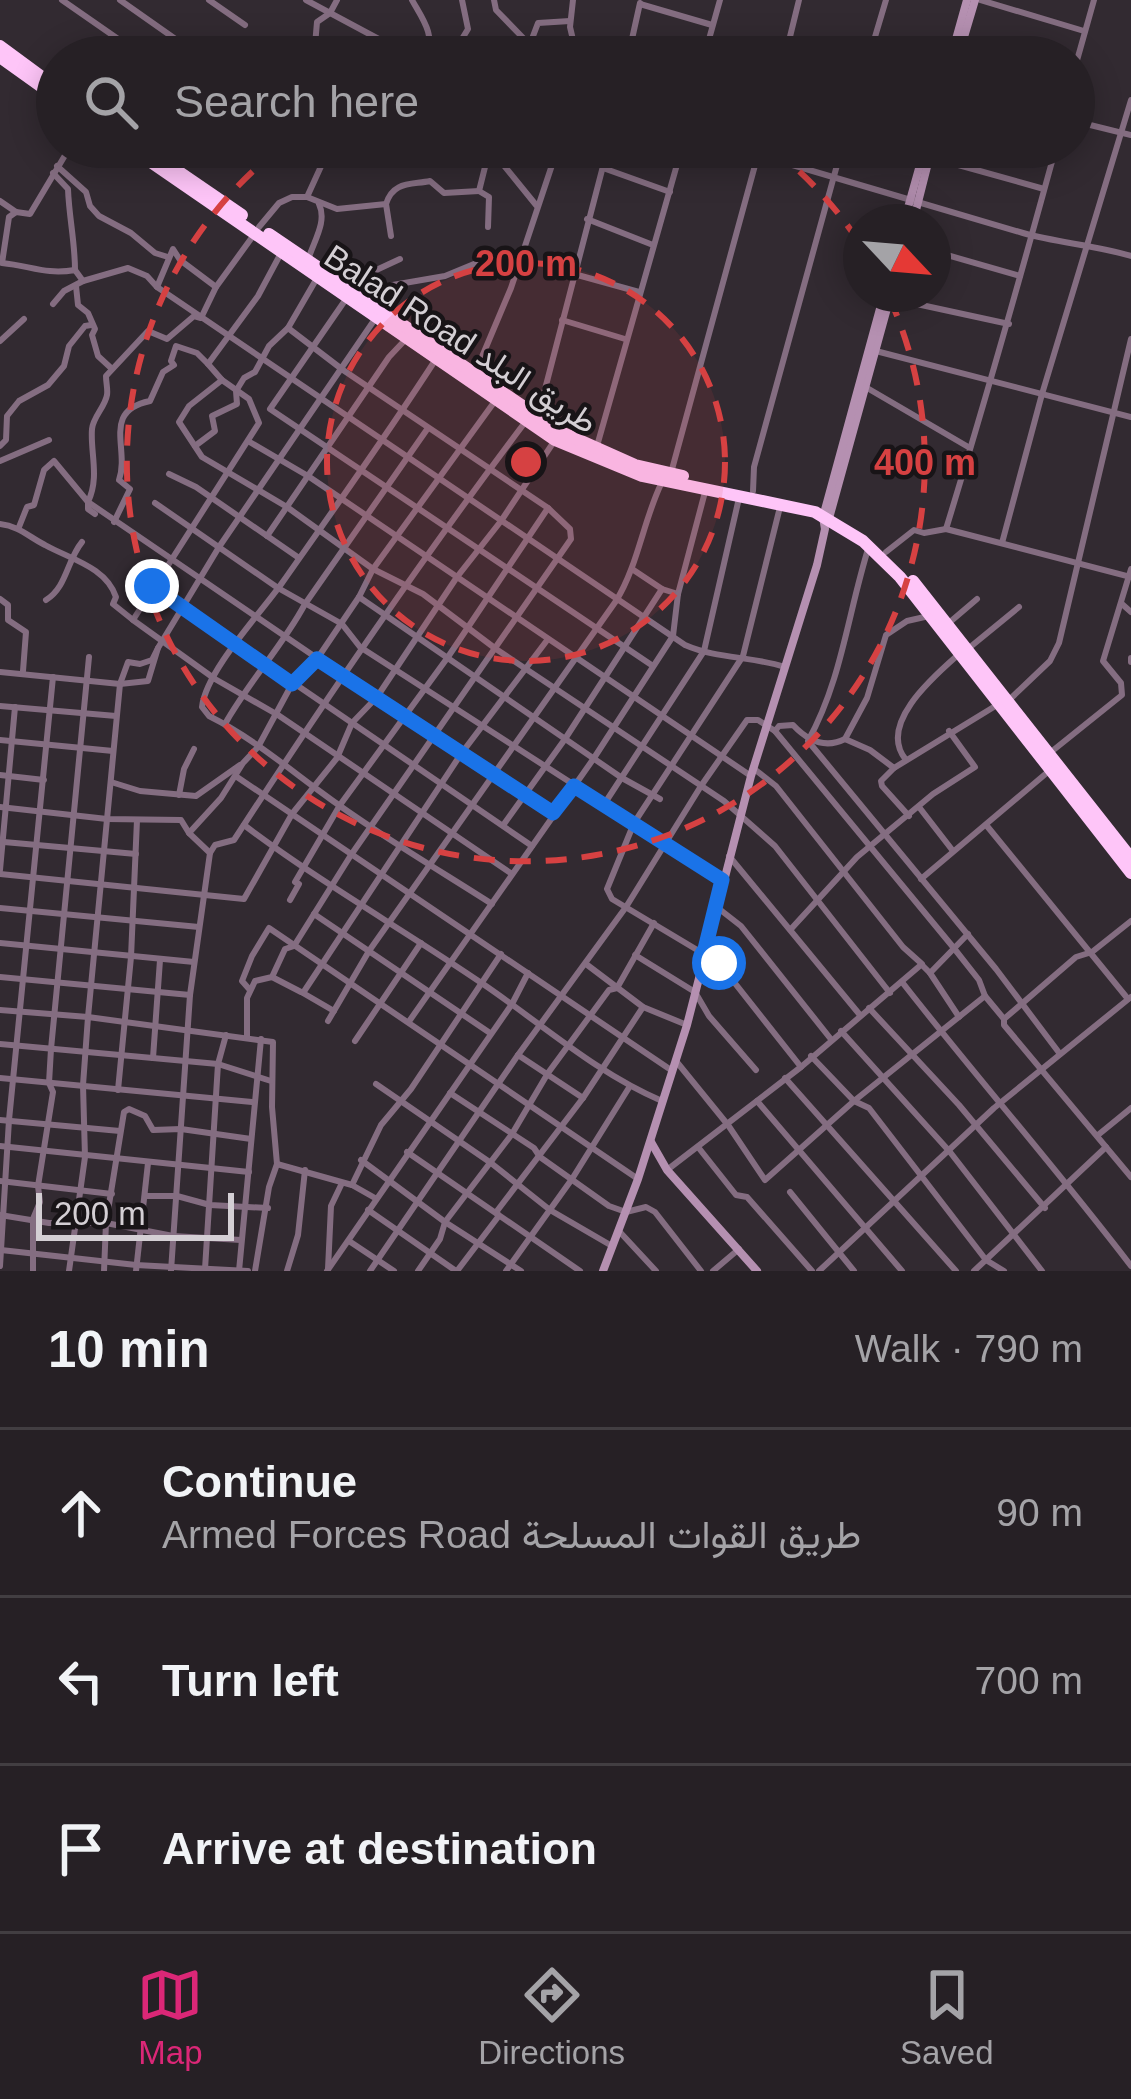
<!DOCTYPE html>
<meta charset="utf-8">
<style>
:root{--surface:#262025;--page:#322d32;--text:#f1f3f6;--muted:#a4a3a7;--line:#423e42;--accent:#db2777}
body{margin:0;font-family:Helvetica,Vazirmatn,sans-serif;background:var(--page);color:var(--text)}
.compass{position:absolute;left:843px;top:204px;width:108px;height:108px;border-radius:50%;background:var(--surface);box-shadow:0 6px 30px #0003;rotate:116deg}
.scale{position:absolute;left:36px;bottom:30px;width:198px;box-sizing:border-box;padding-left:12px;border:6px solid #d4cfd4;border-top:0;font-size:33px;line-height:42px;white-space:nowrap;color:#d4cfd4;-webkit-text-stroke:9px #181417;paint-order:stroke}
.stop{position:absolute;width:36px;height:36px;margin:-27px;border:9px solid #1a73e8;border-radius:50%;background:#fff}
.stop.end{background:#1a73e8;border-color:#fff;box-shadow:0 3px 12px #0008}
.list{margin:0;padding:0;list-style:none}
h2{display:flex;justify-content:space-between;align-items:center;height:156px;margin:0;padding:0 48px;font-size:51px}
h2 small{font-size:39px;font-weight:400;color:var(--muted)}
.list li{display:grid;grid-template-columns:78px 1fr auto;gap:36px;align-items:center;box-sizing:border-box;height:168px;padding:0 48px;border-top:3px solid var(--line)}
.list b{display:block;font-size:45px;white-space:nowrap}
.list p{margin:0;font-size:39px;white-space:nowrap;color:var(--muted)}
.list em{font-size:39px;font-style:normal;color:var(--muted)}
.icon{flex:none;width:66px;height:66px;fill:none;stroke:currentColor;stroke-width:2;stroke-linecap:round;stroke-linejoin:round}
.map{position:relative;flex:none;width:1131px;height:1271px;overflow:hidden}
.search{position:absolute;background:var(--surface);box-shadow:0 6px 30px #0003;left:36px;right:36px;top:36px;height:132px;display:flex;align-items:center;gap:30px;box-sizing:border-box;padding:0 42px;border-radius:66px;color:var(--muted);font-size:45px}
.sheet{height:660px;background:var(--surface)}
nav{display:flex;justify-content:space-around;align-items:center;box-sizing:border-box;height:168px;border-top:3px solid var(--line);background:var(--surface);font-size:33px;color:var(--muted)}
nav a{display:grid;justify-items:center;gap:6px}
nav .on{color:var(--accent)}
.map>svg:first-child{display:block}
</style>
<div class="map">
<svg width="1131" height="1271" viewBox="0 0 1131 1271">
<rect width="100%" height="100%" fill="#322a31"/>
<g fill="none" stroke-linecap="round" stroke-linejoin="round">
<g stroke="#846d81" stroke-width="6">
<polyline points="62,0 144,57"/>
<polyline points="120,0 201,57"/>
<polyline points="209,0 245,25"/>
<polyline points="306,0 388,44 428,57"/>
<path d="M 412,0 C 422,18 437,37 425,56"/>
<polyline points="494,0 496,10 530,45"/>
<polyline points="573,0 570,27 574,44"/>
<polyline points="980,0 1084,31"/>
<polyline points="640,4 712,25"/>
<polyline points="530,44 538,23 570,21"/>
<polyline points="314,57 317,22 330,13 337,0"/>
<polyline points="451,57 468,29 462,0"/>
<path d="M 520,57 L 530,45 C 561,42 579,48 609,57"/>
<polyline points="628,57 640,3"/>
<polyline points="704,57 720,0"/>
<polyline points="785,57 799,0"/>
<polyline points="869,57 886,0"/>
<polyline points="1074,71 1094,0"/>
<polyline points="1074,121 1131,135"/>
<path d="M 70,147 L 30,214 L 16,212 L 9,217 L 2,263 C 31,266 46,275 75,270 L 83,281"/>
<polyline points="489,147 536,205"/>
<path d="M 731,147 C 828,176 926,204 1023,233 C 1058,243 1095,245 1131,256"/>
<polyline points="926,156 1044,189"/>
<polyline points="57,166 86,192 90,206 99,216 131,233 155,253 168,257"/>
<polyline points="603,168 670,192"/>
<path d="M 53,173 L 68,189 C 69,217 75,242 75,270"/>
<polyline points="307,197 328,151 366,147"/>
<polyline points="0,201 16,212"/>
<polyline points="386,204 391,236"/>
<polyline points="587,219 653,245"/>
<path d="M 259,227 L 279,203 L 292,197 L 307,197 L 337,209 L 386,204 C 393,181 411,185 430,181 L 444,193 L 479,191"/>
<polyline points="488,227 489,197 479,191 486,163 496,155"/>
<path d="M 253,236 L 216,287 L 201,318 L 194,316 L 167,339 L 148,331 L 106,376 C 106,383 108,389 107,395 C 105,407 93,417 92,429 C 90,452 100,477 88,502 L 434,738 L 552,813"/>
<polyline points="933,251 1020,276"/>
<path d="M 309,257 C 315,239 327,221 319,204"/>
<polyline points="574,274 639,292"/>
<polyline points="344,285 400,259"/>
<polyline points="76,286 78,305 88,313 95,329 92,335 98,356 111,368"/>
<path d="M 157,287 L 685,645 C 717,659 751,656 785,667"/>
<polyline points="889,298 1009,324"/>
<polyline points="346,299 270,409 653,666"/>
<polyline points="372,301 387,286 445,276 491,257 519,258"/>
<polyline points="53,304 64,291 83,281 128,268 147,276 157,287 173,249 180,260 216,287"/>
<polyline points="562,320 625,339"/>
<polyline points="0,341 24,319"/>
<polyline points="872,350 1131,417"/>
<path d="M 436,359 C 387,435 334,509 282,583 C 260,614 206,671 202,707 L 209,716 C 249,736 283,764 318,790 C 373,831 434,867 492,904"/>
<polyline points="208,364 222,380 249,399 259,423 133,620 215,679 278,715 512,874"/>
<polyline points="476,371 511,288 558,147"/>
<polyline points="222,380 189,406 179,422 202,457 287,507 373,569 423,594 496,649 724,801 775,846 890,993"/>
<polyline points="862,385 970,448"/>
<polyline points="538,416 608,147"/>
<polyline points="248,441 308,476 751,776"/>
<polyline points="0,446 6,440 7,416 19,401 48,385 64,366 69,346 85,326 91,325"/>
<polyline points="195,446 215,431 212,416 237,404 236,391 244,378 255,372 269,346 288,328"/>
<polyline points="597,446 682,147"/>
<polyline points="0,461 49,440"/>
<polyline points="671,473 760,147"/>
<polyline points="169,474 196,487 299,558"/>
<polyline points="753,491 754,467 842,147"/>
<polyline points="155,503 278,588 342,624 360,647 722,880"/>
<polyline points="780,507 743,656 634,823 607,889 612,899 719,963 801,1067"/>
<path d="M 114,522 L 130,489 L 119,480 C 130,449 101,411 150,401 L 163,372 L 174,365 L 171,361 L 176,346 L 197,353 L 208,364 L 258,296 L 281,253"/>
<path d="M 0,524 C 19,526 29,537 45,545 C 70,559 106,567 116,597 L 113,604 L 133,620"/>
<polyline points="19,527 27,507 34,505 44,470 54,461 88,502 88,509 95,514"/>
<path d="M 946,529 C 985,402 1021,275 1056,147"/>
<polyline points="267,536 389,357 406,339"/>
<polyline points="1002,543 1042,394 1131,100"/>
<path d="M 869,546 C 848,612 842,680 808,741 L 996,969 L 1060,1054"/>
<polyline points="886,552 914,530 924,533 946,529 1131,577"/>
<polyline points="632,569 662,589 678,594"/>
<polyline points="152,586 532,846"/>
<polyline points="359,597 622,778 660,799"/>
<polyline points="0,599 8,605 8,620 26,632 23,671"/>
<path d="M 46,600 C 67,587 67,560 82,542"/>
<polyline points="1122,604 1131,612"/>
<polyline points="950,622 977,599"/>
<polyline points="969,648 1019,607"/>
<polyline points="1131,658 1131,662"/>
<polyline points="0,672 120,684 148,681 158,648 219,547 375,319"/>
<polyline points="1007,702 1050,661 1059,643 1131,339"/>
<polyline points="0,706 116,716"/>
<path d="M 225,724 C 249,681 282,647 305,604 L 428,428"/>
<polyline points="775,731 953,947 979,980 985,996"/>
<polyline points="845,739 867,698 886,635 907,621 929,616"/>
<polyline points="0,740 113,751"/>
<polyline points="1051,752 1122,695 1121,683 1103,661 1131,569"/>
<path d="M 906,760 C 877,725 933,677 958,655"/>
<polyline points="894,768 881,781 882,786 909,816"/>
<polyline points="0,775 44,780"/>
<polyline points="237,777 671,1070"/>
<polyline points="111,782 140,791 196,796 240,765"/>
<polyline points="179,795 184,769 194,749"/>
<polyline points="603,806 704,651 739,498"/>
<polyline points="0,807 107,819 181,820 189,833"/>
<polyline points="919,807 953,851"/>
<polyline points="504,824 565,739 662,589"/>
<path d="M 244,825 C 321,883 404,930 483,984 C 542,1024 596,1073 662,1101"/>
<polyline points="987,826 1128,999"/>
<polyline points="4,842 136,854"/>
<path d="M 210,853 L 215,845 L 234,840 C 327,697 423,557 526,421"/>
<polyline points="729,856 860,1015"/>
<polyline points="0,870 15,707"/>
<polyline points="0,874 244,899 292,814 337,758 352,723 377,697 457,577 501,521 553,443"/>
<polyline points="921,879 1049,771"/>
<polyline points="290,900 299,884 295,882 340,805 448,657 548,508"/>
<polyline points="0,908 199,927"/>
<polyline points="718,908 741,926 830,1038"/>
<polyline points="314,914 490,1033"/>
<polyline points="1131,921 1092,952 1076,957 1004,1019 1004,1025 1131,1177"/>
<polyline points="791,929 857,857 933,794 975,767 949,731"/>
<polyline points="0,943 194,962"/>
<polyline points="635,955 695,992 709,1016 756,1070"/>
<polyline points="586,964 643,1007 687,1025"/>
<polyline points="922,965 930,973 968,934"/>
<polyline points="930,973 959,1017"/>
<polyline points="0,977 190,995"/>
<polyline points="272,977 301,992"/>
<path d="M 902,982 C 977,1078 1057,1169 1131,1266"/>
<polyline points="250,990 242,981 252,956 269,928 638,1179"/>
<polyline points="869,1008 959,1105 1045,1208"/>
<polyline points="0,1010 88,1017 273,1042 272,1107 277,1164 269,1187 255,1271"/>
<polyline points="334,1011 303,993 461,754 548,639"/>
<polyline points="410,1020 594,758 673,636 678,594 705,492"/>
<path d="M 328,1021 L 369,951 L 616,601 C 638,565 643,522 661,484"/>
<polyline points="841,1031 950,1152 1042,1271"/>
<polyline points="247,1037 247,998 255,981 272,977 285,949 294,946 351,855 571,539 570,529 548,508 343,370 288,328 317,278"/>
<polyline points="355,1041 421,943"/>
<polyline points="0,1044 218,1064 271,1081"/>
<polyline points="518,1055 583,1098"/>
<polyline points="811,1056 854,1101 985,996 1004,1019"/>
<polyline points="153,1058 160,960"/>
<polyline points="676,1061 728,1125 765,1180 854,1101 869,1108 986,1260 1004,1271"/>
<polyline points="0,1078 252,1102"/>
<polyline points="785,1078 956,1271"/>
<polyline points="376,1084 491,1163 550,1210 612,1246"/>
<polyline points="118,1090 131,957 137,820"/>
<polyline points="450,1093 534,1148 540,1157 609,1206 626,1212 646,1207 655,1212 701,1271"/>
<polyline points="757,1101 902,1271"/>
<polyline points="0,1120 120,1131"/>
<polyline points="1098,1135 1131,1108"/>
<polyline points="0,1146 249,1172"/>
<polyline points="698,1147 736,1195 747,1197 812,1271"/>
<polyline points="407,1152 580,1271"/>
<polyline points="361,1160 445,1222 521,1271"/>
<polyline points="277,1164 352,1185 375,1198"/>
<polyline points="667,1170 801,1067 922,964 903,947 776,786 753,768"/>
<polyline points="0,1181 112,1194"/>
<polyline points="352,1185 381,1125 411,1089 501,954"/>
<polyline points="790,1192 854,1271"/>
<polyline points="145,1196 177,1196 210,1205 268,1208"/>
<polyline points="368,1210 456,1271"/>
<polyline points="0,1215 49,1223 106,1223 173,1236 241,1240"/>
<polyline points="618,1230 656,1271"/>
<polyline points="349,1241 394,1271"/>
<polyline points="1,1250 136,1265 248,1271"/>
<polyline points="0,1266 9,1120 53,677"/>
<polyline points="205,1269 218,1064 226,1035"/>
<polyline points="328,1269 331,1206 342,1183"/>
<polyline points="33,1271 33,1219 40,1202 38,1186 53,1092 49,1083 51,1049 89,657"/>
<polyline points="69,1271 85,1157 83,1085 88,1017 120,684 128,662 140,664 152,660 158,648"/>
<polyline points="104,1271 106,1223 124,1112 129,1109 145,1116 153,1130 181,1129 251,1139"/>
<polyline points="136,1271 148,1163"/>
<polyline points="171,1271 190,995 210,853 189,833 221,798 243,763 258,747 292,684 317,659 359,597 373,569 495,401"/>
<polyline points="239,1271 261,1039"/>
<polyline points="287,1271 298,1235 305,1170"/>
<polyline points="327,1271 512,1004 528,973"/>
<path d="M 370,1271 L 518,1055 L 626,907 L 701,786 L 747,720 L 758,720 L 775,731 L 779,726 L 793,725 C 807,740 825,749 845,739 L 870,750 L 894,768 L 997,705"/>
<polyline points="418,1271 440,1239 445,1222 512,1134 548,1073 609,990 617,988 654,923"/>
<polyline points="457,1271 498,1217 497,1211 583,1098 643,1007"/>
<polyline points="506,1271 572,1179 630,1086"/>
<polyline points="713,1271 739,1249"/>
<polyline points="819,1271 994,1108 1131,997"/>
<polyline points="974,1271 1106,1147"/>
</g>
<g stroke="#b590b1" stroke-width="8">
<polyline points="951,57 967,0"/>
<polyline points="958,57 975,0"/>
<polyline points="904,222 925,147"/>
<polyline points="913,222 932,147"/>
<polyline points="828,522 891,294"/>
<polyline points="651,1142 667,1170 757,1271"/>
<polyline points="603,1271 638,1179 687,1025 751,776 817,565 825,529 823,517 884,294"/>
</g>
<g stroke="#fec5f8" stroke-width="12">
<polyline points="0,46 57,88"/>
<polyline points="0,57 57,98"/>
<polyline points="129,147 555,440 642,476 815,512 863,541 900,577 1131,873"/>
<polyline points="150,152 242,215"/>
<polyline points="269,234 561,432 635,465 683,476"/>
<polyline points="913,581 1131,858"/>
</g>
</g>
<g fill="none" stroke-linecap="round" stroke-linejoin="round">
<polyline stroke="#1a73e8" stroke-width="15" points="152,586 292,684 317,659 553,813 574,786 722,880 704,953 719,963"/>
</g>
<circle cx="526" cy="462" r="199" fill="#d64142" fill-opacity=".12"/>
<g fill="none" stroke="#d64142" stroke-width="6" stroke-dasharray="21 15">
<circle cx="526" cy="462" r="199"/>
<path d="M772 148A399 399 0 0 1 861 245M889 297A399 399 0 1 1 280 148"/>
</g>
<g text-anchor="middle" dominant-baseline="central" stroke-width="9" stroke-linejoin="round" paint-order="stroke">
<g font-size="33" fill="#d4cfd4" stroke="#181417">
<text transform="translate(461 339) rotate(33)">Balad Road طريق البلد</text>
</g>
</g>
<circle cx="526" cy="462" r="18" fill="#d64142" stroke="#181417" stroke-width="6"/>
<g font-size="36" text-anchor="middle" font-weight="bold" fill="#d64142" stroke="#181417" stroke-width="9" stroke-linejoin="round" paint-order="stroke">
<text x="526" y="276">200 m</text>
<text x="925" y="475">400 m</text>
</g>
</svg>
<svg class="compass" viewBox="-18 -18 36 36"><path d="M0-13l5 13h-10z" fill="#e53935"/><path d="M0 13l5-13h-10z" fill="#a4a3a7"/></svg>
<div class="scale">200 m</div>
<div class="stop" style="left:719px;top:963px"></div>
<div class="stop end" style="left:152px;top:586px"></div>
<div class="search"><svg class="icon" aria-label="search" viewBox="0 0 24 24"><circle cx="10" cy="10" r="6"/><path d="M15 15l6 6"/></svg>Search here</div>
</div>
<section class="sheet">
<h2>10 min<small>Walk · 790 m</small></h2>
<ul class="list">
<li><svg class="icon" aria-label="ahead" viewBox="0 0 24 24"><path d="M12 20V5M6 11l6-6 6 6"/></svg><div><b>Continue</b><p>Armed Forces Road طريق القوات المسلحة</p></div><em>90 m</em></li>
<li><svg class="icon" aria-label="left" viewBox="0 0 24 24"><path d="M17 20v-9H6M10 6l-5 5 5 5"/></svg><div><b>Turn left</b></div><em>700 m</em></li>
<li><svg class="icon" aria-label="arrive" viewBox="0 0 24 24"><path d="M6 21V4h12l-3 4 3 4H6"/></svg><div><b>Arrive at destination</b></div></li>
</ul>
</section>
<nav>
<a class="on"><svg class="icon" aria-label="map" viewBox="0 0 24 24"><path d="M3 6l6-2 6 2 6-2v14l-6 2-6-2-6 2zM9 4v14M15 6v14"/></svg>Map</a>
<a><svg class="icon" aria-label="directions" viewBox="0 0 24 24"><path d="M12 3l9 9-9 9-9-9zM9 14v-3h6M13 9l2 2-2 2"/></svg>Directions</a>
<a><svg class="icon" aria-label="saved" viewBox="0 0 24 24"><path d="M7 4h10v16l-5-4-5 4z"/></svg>Saved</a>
</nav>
